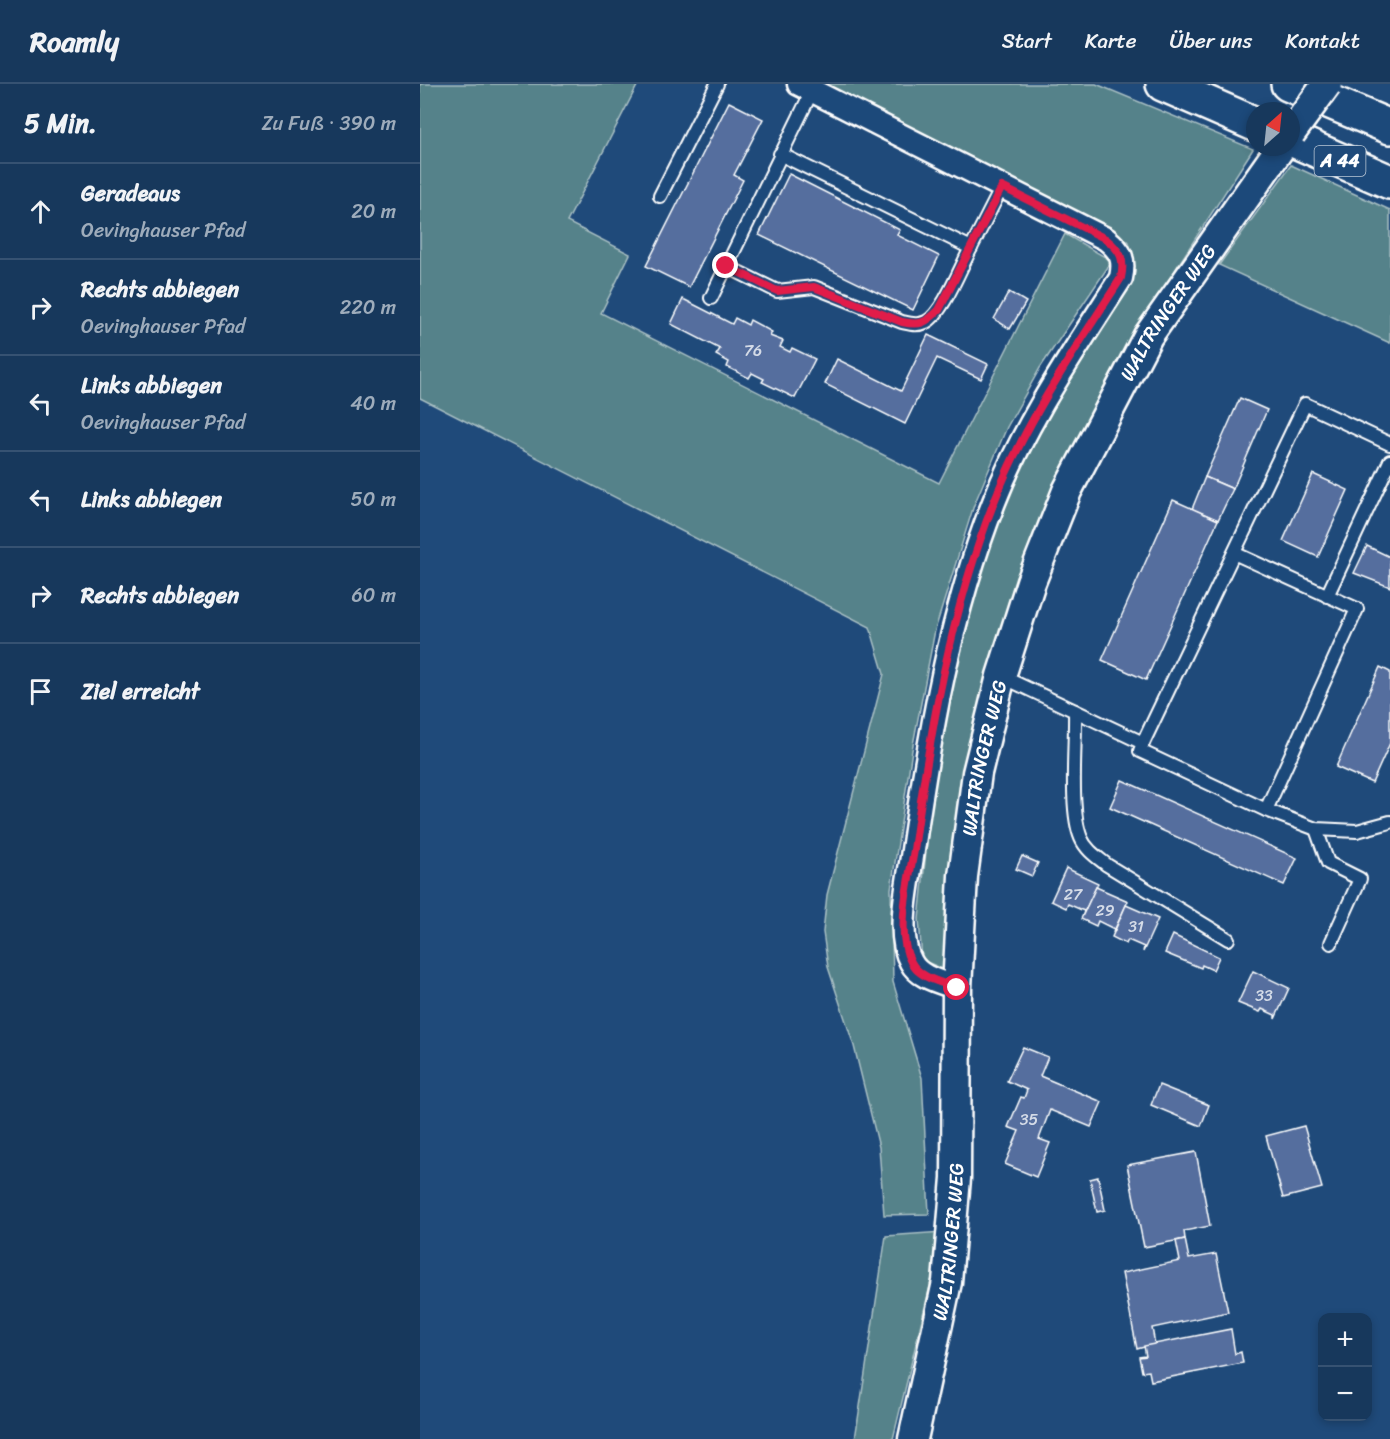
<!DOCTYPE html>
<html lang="de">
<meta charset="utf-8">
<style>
:root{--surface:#17385c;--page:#244365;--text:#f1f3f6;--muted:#9eacbb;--line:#365272}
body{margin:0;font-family:Sriracha,sans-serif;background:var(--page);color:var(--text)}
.controls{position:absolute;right:18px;bottom:18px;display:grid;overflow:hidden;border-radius:12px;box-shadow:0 3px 9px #0003}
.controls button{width:54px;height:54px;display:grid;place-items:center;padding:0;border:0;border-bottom:2px solid var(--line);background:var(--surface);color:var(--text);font:30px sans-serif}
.compass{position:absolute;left:826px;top:18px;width:54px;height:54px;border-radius:50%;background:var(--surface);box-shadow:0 3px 9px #0003;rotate:27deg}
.stop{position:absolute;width:18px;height:18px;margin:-14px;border:4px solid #e11d48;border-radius:50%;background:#fff}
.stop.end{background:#e11d48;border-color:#fff;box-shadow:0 2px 6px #0008}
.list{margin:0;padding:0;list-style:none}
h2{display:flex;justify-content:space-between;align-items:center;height:78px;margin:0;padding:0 24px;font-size:26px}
h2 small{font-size:20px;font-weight:400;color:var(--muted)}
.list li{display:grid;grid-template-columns:39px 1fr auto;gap:18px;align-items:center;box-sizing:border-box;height:96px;padding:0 24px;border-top:2px solid var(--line)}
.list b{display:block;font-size:22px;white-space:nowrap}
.list p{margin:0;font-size:20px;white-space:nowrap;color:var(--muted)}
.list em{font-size:20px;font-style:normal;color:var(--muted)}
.icon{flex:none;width:33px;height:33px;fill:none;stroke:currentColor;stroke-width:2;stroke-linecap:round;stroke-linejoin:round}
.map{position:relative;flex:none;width:970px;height:1355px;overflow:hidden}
header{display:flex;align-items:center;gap:36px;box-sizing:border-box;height:84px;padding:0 30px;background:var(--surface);border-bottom:2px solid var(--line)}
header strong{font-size:28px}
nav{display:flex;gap:33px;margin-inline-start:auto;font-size:21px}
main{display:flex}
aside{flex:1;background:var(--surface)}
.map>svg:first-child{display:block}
</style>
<header>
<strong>Roamly</strong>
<nav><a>Start</a><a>Karte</a><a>Über uns</a><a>Kontakt</a></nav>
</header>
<main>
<aside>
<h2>5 Min.<small>Zu Fuß · 390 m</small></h2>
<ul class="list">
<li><svg class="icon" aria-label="ahead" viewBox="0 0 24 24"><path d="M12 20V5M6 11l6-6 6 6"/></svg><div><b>Geradeaus</b><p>Oevinghauser Pfad</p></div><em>20 m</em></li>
<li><svg class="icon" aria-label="right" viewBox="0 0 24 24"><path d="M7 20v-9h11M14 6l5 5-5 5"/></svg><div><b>Rechts abbiegen</b><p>Oevinghauser Pfad</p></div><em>220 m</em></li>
<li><svg class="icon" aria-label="left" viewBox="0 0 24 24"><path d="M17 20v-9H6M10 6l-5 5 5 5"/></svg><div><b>Links abbiegen</b><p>Oevinghauser Pfad</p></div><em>40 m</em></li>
<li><svg class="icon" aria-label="left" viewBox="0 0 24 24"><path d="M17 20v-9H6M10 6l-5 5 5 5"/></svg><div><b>Links abbiegen</b></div><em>50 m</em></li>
<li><svg class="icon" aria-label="right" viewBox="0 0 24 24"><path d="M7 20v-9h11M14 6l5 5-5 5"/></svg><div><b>Rechts abbiegen</b></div><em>60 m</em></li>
<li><svg class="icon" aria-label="arrive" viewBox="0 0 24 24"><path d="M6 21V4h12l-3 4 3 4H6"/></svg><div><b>Ziel erreicht</b></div></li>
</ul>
</aside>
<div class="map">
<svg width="970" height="1355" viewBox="0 0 970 1355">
<rect width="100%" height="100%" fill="#1f4a7a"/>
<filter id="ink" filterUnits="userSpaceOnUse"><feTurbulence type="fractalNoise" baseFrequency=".0167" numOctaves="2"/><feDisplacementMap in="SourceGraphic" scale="12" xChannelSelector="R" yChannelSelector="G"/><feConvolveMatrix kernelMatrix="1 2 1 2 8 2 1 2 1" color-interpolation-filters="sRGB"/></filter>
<g filter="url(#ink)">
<g fill="#55828a" stroke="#aac0c4" stroke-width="1.5">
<polygon points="0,0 218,0 147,138 210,170 181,229 519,399 645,150 692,177 620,284 587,343 554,421 515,546 492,666 471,805 473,898 502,994 509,1130 464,1131 459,1063 434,962 408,883 403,848 407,811 464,590 450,543 0,314"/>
<polygon points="403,0 676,0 833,65 757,183 725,242 605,485 530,888 502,876 499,835 516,671 552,504 607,365 714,189 709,158"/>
<polygon points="871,81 970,126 970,259 799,181"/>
<polygon points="523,1148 473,1355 435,1355 466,1152"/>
</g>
<g fill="#556e9e" stroke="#fff" stroke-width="1.5">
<polygon points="309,18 343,35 314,91 323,96 269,203 226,182"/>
<polygon points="369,90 480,146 477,151 519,172 493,226 339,151"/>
<polygon points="589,208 606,218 590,245 574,235"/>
<polygon points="263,215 312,240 315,234 328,241 330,236 352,248 350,252 363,257 360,263 370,268 372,264 395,275 375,314 342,298 344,295 332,289 329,294 307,283 309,278 296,271 300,265 251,240"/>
<polygon points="508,251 568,280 561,295 517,274 485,340 405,300 417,275 481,307"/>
<polygon points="820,314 847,326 813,405 785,393"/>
<polygon points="893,390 928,406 898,473 863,457"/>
<polygon points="785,393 813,405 798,436 772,425"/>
<polygon points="753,416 798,436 726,596 682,576"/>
<polygon points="947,462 970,473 970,503 934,489"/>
<polygon points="960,583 970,588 970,659 952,699 916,683"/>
<polygon points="702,696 877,774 864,801 690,723"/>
<polygon points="602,772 618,779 612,792 596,785"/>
<polygon points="646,784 678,799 663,831 664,827 648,820 646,824 631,817"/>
<polygon points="676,803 708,817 693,849 694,845 678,837 676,842 661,835"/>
<polygon points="706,821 738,835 723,868 724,863 708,856 706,860 692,853"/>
<polygon points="753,851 799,873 793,886 782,881 781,884 745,869"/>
<polygon points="833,887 869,904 855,935 855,931 842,925 840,928 818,919"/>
<polygon points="603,963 628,973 620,992 682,1018 671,1043 630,1026 619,1055 630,1059 616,1093 585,1080 599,1047 588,1043 601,1013 604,1014 607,1006 587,997"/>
<polygon points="739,1001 789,1021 781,1042 731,1021"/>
<polygon points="884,1042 902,1104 863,1114 846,1052"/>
<polygon points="776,1068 790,1142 764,1147 765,1155 724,1163 707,1081"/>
<polygon points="678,1093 685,1126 677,1128 670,1095"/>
<polygon points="765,1155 769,1175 796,1170 808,1228 732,1244 735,1260 717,1265 702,1189 760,1177 756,1157"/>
<polygon points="811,1245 815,1270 821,1268 823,1279 731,1297 729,1287 722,1288 719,1273 726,1272 724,1262"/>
</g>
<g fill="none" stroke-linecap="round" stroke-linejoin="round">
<defs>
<g id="service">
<polyline points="240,112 297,0"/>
<polyline points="551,164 582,103"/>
<path d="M 306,182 L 357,207 L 394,203 L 482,238 C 491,240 498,242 506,238 C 523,230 541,182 551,164 L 360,70"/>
<polyline points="291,214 392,7"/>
<polyline points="816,470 937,525 846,726"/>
<polyline points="907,512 970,377"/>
<polyline points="581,592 723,659 720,667 846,726 896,745 937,747 970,738"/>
<path d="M 655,627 C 656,659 649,726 661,754 C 666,766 677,773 687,781 L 808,855"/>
<polyline points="723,659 885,320 970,360"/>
<polyline points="896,745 908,779 940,795 911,859"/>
</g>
<path id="minor" d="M 379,0 L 686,155 C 701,167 705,175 701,194 C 655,266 605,338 574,418 C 530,530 510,648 493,766 C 489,797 475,850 491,878 C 499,894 521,898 537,904"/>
<g id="tertiary">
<path id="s1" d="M 493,1355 L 527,1198 L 536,1094 L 537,904 L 543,792 L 557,689 L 581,592 L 611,498 L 647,407 L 728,252 L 861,63"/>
</g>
<g id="motorway">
<polyline points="743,0 835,40"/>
<polyline points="868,0 970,43"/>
<polyline points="871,55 970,98"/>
</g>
</defs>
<use href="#service" stroke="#fff" stroke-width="16"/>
<use href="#minor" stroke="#fff" stroke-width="27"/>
<use href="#tertiary" stroke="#fff" stroke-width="33"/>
<use href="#motorway" stroke="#fff" stroke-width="38"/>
<use href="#service" stroke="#1f4a7a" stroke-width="12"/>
<use href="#minor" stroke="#1f4a7a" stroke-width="22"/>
<use href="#tertiary" stroke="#1f4a7a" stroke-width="28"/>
<use href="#motorway" stroke="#1f4a7a" stroke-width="33"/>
<defs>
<polyline id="tertiary-bridge" points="871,49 907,0"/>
</defs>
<use href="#tertiary-bridge" stroke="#fff" stroke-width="33" stroke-linecap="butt"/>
<use href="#tertiary-bridge" stroke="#1f4a7a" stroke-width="28"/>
</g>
</g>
<g fill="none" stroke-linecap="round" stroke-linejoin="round" filter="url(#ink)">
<path stroke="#e11d48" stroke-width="8" d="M 306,182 L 357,207 L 394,203 L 482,238 C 500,242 506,239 519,226 L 582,103 L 686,155 C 701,167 705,175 701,194 C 655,266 605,338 574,418 C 530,530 510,648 494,766 C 489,796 475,850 491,878 C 499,894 521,898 537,904"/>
</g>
<g text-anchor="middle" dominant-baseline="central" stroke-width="4.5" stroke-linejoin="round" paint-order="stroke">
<g font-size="16" fill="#d4dbe7">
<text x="333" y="266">76</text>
<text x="653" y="810">27</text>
<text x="685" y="826">29</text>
<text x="716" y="842">31</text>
<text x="844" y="911">33</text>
<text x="609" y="1035">35</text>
</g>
<rect fill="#1f4a7a" stroke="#bcc9d7" stroke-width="1.5" x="894.5" y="62" width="51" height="30" rx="4.5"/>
<g font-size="18" font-weight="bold" fill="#fff">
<text x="920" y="77">A 44</text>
</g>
<g font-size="20" fill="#fff" stroke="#1f4a7a">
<text stroke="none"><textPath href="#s1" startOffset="1173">WALTRINGER WEG</textPath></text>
<text stroke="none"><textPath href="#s1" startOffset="687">WALTRINGER WEG</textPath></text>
<text stroke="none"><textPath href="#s1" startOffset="201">WALTRINGER WEG</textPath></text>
</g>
</g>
</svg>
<div class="controls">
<button>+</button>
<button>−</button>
</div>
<svg class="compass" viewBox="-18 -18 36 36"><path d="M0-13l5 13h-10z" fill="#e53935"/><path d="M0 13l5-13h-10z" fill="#9eacbb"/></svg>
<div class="stop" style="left:537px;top:904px"></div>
<div class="stop end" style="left:306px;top:182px"></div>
</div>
</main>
